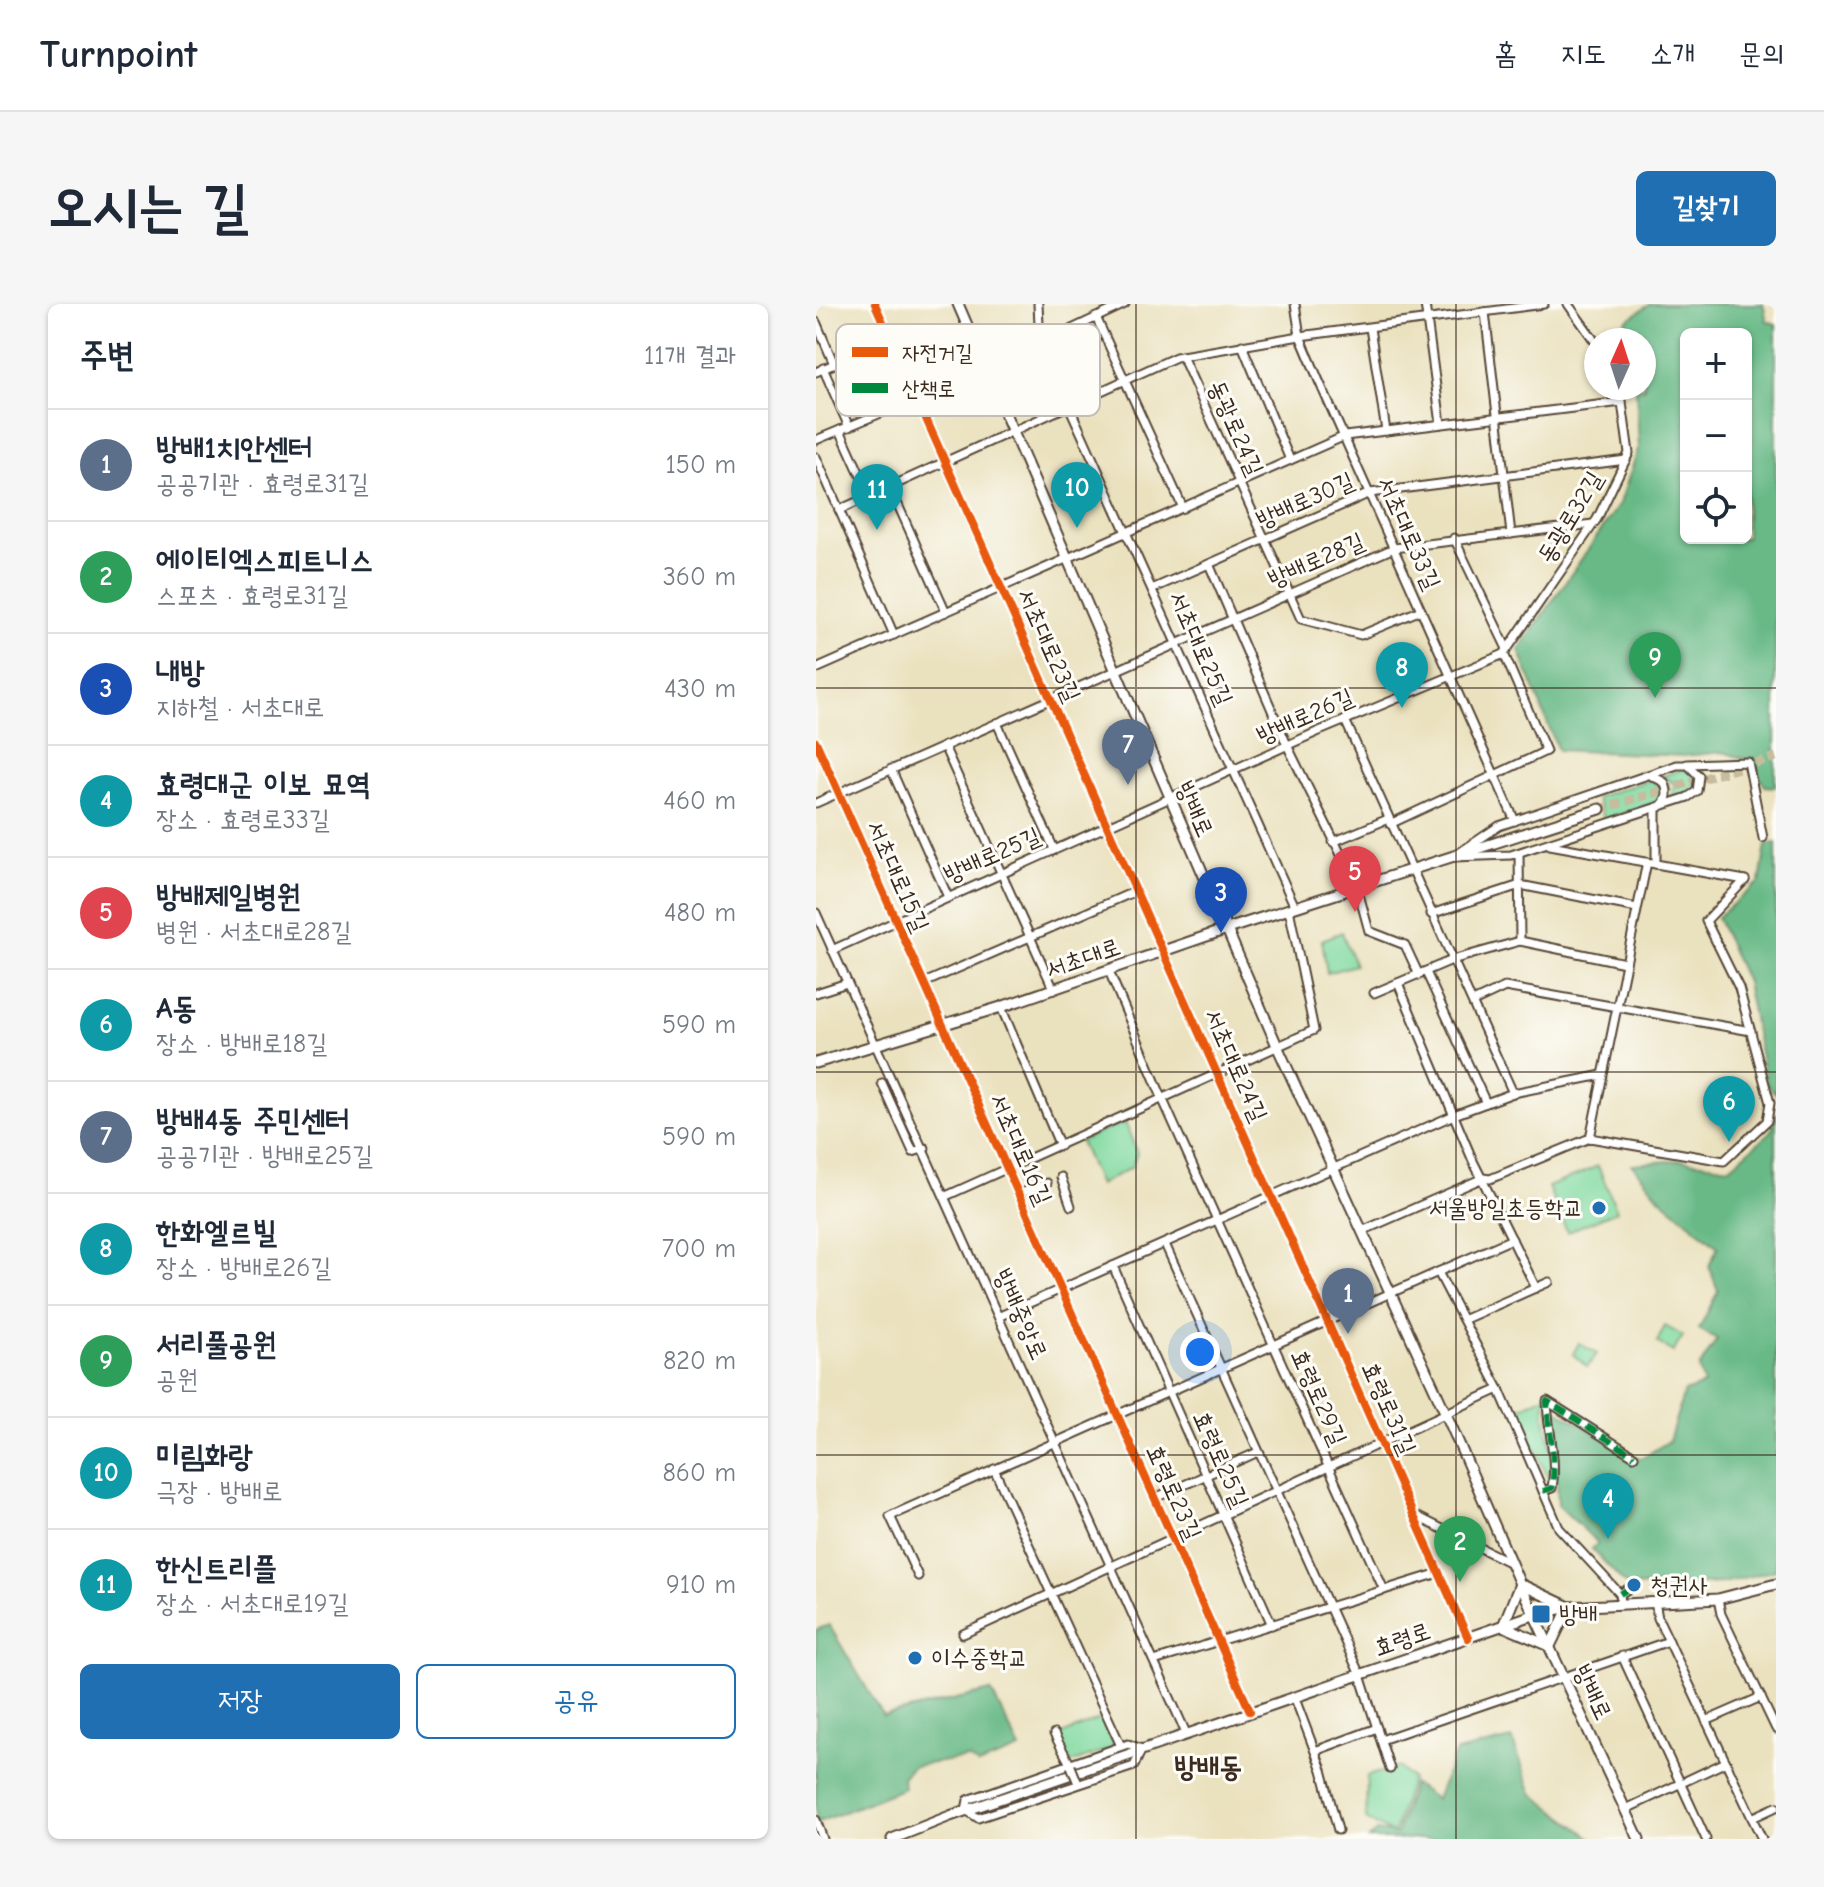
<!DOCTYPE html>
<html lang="ko">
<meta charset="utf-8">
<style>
:root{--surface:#fff;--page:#f6f6f7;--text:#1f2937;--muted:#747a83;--line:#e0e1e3;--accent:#1f6fb2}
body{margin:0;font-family:"Comic Neue","Poor Story",sans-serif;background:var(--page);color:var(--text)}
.controls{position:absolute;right:24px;top:24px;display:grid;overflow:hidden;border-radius:12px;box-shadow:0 2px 6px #0004}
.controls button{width:72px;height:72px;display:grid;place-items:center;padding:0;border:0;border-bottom:2px solid var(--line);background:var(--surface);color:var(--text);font:40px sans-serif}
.compass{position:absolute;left:768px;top:24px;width:72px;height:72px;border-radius:50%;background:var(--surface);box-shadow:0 2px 6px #0004;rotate:3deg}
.you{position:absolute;left:384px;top:1048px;width:28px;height:28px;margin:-20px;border:6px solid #fff;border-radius:50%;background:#1a73e8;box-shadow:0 0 0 12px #1a73e833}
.badge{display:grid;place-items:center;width:52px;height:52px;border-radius:50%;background:var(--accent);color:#fff;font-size:26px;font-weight:700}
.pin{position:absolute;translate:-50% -66px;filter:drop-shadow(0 2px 4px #0008)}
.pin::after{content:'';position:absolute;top:42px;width:28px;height:24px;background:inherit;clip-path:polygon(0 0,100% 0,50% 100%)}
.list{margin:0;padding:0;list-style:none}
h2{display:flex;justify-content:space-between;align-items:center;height:104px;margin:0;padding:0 32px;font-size:34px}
h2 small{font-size:26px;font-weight:400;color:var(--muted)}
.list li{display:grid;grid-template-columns:52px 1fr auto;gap:24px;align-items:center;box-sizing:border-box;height:112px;padding:0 32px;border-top:2px solid var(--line)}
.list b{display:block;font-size:30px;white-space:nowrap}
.list p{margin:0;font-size:26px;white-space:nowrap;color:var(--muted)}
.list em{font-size:26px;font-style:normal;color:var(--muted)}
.actions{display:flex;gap:16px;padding:24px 32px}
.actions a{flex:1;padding:18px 0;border:2px solid var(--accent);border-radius:12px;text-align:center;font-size:28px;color:var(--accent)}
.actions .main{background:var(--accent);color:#fff}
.icon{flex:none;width:44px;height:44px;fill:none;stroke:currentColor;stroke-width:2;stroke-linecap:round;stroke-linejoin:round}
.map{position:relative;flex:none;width:960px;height:1535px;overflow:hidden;border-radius:12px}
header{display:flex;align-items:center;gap:48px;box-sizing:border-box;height:112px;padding:0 40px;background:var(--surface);border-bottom:2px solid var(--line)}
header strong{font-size:38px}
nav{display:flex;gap:44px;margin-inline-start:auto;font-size:28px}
.intro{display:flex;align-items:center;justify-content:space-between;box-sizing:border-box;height:192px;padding:0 48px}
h1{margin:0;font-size:56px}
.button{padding:20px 36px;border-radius:12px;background:var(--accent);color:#fff;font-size:28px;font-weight:700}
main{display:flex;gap:48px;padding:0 48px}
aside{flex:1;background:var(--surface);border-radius:12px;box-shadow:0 2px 6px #0004}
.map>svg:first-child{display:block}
</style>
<header>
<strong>Turnpoint</strong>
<nav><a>홈</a><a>지도</a><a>소개</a><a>문의</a></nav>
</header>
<div class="intro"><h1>오시는 길</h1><a class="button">길찾기</a></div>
<main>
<aside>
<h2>주변<small>11개 결과</small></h2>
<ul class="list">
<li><span class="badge" style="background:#5c6f8a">1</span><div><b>방배1치안센터</b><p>공공기관 · 효령로31길</p></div><em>150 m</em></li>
<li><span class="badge" style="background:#2e9e5b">2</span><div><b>에이티엑스피트니스</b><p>스포츠 · 효령로31길</p></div><em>360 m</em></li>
<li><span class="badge" style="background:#1a4fb4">3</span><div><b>내방</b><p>지하철 · 서초대로</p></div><em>430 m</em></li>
<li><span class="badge" style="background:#0f9aa8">4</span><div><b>효령대군 이보 묘역</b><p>장소 · 효령로33길</p></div><em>460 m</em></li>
<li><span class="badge" style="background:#e0444e">5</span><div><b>방배제일병원</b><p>병원 · 서초대로28길</p></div><em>480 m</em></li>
<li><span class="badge" style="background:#0f9aa8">6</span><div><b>A동</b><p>장소 · 방배로18길</p></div><em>590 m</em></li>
<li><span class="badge" style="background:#5c6f8a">7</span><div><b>방배4동 주민센터</b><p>공공기관 · 방배로25길</p></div><em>590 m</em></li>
<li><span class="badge" style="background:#0f9aa8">8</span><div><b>한화엘르빌</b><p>장소 · 방배로26길</p></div><em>700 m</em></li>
<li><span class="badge" style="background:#2e9e5b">9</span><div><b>서리풀공원</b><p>공원</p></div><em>820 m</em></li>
<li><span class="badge" style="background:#0f9aa8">10</span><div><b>미림화랑</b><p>극장 · 방배로</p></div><em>860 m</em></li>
<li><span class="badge" style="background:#0f9aa8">11</span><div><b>한신트리플</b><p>장소 · 서초대로19길</p></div><em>910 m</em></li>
</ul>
<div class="actions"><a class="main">저장</a><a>공유</a></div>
</aside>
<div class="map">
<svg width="960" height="1535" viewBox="0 0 960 1535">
<rect width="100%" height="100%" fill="#fdfcf7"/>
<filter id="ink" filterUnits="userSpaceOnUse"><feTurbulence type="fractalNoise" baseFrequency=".0125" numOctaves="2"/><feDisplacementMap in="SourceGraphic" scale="16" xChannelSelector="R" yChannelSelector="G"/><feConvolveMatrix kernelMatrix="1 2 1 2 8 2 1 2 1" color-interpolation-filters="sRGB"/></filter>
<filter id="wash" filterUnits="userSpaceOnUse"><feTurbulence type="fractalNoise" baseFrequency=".006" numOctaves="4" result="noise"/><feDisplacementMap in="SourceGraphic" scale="32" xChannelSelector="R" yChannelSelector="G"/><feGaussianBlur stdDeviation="1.8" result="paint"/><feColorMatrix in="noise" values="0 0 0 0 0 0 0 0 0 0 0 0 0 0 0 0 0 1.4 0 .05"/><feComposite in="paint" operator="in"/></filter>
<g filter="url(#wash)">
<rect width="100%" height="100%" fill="#eae1be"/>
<g fill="#7fd99f" stroke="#5d825e" stroke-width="2">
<polygon points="867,465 877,470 879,481 874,487 854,495 859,480 846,472"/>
<polygon points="834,476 846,484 841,498 788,516 780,493"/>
<polygon points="526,628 539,661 511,669 506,636"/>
<polygon points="309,818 321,849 316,863 283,881 264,837"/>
<polygon points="782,862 801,907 751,928 732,883"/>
<polygon points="849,1022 867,1032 857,1048 841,1038"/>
<polygon points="763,1039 781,1050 771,1063 757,1050"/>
<path d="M 731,1091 C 721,1118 746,1153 733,1176 L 702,1105 Z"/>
<polygon points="286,1414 299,1443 255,1459 241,1433"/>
<polygon points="583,1463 596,1475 577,1530 550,1515 551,1472"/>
</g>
<g fill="#67b986" stroke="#517252" stroke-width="2" fill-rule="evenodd">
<path d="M 834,0 L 947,0 L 951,17 L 960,20 L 959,483 L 949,482 L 935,457 L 907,448 L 868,452 L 742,446 L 703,346 L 804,199 L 823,143 L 820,84 L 828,84 L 828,36 L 817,36 L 810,17 ZM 870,30 L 930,30 L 930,234 L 870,234 Z"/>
<polygon points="960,539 960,790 950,779 930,678 901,613 944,578 950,541"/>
<path d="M 960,809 L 960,1266 L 907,1279 L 812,1283 L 776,1245 L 782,1239 L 742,1201 C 742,1167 734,1135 733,1101 L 816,1152 L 826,1154 L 853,1137 L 868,1088 L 888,1081 L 883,1064 L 901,1035 L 883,1025 L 902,987 L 893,962 L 902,943 L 844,894 L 816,860 L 865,856 L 914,863 L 955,828 Z"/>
<polygon points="13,1321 67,1412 175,1387 204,1445 162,1461 152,1454 97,1462 86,1473 88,1484 0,1519 0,1326"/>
<polygon points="696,1435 716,1489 777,1535 553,1535 560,1527 580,1530 597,1480 620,1495 640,1448"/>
</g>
</g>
<g filter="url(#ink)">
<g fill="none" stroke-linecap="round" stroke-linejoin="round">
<polyline stroke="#c7bc9e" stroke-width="9" stroke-dasharray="9 4.5" stroke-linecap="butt" points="784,505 960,453"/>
<defs>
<g id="minor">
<polyline points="59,0 652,1334"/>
<polyline points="222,0 224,40"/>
<polyline points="479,0 484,32 503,77 699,517"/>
<polyline points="609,0 625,120"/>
<polyline points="752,0 780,39"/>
<polyline points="669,8 695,230"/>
<polyline points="280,13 367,204"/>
<polyline points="0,18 18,60"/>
<polyline points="554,24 570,127"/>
<polyline points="426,41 474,156"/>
<polyline points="366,52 485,315 545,331 605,306"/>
<polyline points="7,64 33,123"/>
<polyline points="0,68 75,35"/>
<polyline points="253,102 479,603"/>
<polyline points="24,126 54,192"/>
<polyline points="0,136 171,65 309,0"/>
<polyline points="0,153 78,331"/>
<polyline points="74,183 130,308"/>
<polyline points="23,206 360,53 484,32 728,0"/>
<polyline points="638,234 691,345"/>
<polyline points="393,260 471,441 541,583 553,627 589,641 603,671"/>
<polyline points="336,285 554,189 810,156"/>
<polyline points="688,350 781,215 813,149 804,84"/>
<polyline points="0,365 529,132 806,98"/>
<polyline points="529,416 697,789"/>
<polyline points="181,419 238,545"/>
<polyline points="0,438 434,1407"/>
<polyline points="128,442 238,686"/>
<polyline points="871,460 932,458 947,534"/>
<polygon points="861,461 872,461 883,472 881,487 872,493 695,551 637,553 683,522"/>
<polyline points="75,465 132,593"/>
<path d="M 836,472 L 848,478 C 854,490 851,499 840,505 L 840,560"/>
<polyline points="0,499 578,244 777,220"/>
<polyline points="574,520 730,447 688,350"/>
<polyline points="517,538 572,515"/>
<polyline points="734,541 929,576"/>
<polyline points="703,549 704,637"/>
<polyline points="0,609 370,1429"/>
<polyline points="615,610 704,581 821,604"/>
<polyline points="16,646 501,428 688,350"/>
<polyline points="293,667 347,796 568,1286"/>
<polyline points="610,668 670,799"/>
<polyline points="108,679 320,587"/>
<polyline points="582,679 657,857 720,984"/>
<polyline points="0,689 31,679"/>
<polyline points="558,689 636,656 704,637 809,659"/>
<polyline points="657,698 689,683 935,727"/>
<polyline points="185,703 244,842"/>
<polyline points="66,779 97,848 109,844"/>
<polyline points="774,834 831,558"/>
<polyline points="245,873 255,902"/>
<polyline points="203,890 231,879"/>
<polyline points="130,892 498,726 473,605"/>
<polyline points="546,927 667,874 674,875 774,834 908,857 951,817 954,799 923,684 890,617 929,576"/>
<polyline points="349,940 544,1371 574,1465"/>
<polyline points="297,962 456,1321"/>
<polyline points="622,968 683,1085 743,1224 804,1290 805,1300"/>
<polyline points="184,1012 638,811 697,789 786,771"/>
<polyline points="649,1015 733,978"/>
<polyline points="178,1165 305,1442"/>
<path d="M 727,1187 L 736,1184 C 741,1155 732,1126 731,1097 L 818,1152"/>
<polyline points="339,1194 442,1148"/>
<polyline points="598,1211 695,1259"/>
<polyline points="102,1272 74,1212 696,935"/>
<polyline points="804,1290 818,1281"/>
<polyline points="902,1295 905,1310 960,1425"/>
<polyline points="839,1298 842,1314 946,1535"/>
<polyline points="147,1330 683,1085"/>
<polyline points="806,1352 890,1535"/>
<polyline points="338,1357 623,1269"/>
<polyline points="478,1392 506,1466 522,1526"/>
<polyline points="890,1417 945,1393"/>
<polyline points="238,1430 254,1460"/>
<polyline points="565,1436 853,1337"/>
<polygon points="312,1440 326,1445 318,1462 162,1514 150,1506 152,1496"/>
<polyline points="499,1447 561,1424"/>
<polyline points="810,1505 910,1458"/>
<polyline points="936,1514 960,1503"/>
<polyline points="0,1516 7,1535"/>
</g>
<g id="major">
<polyline points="142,0 462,744 630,1110 704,1280 823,1535"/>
<polyline points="0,759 185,703 411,625 784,505"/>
<polygon points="704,1280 753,1303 734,1342 687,1322"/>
<polyline points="76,1535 134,1512 720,1310 753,1303 902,1295 960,1280"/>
</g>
</defs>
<use href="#minor" stroke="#554536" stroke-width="11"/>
<use href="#major" stroke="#554536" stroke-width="13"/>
<use href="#minor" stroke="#fff" stroke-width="7"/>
<use href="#major" stroke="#fff" stroke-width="9"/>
<defs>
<polyline id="minor-bridge" points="255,1462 261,1477"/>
</defs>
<use href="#minor-bridge" stroke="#554536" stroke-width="11" stroke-linecap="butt"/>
<use href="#minor-bridge" stroke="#fff" stroke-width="7"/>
<g stroke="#00873e" stroke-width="6" stroke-dasharray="12 6" stroke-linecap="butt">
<path d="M 727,1187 L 736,1184 C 741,1155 732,1126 731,1097 L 818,1152"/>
<polyline points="804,1290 818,1281"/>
</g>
<defs>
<g id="cycleway">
<polyline points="59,0 652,1334"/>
<polyline points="0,438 434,1407"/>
</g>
</defs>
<use href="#cycleway" stroke="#fdfcf7" stroke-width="13"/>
<use href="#cycleway" stroke="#e8590c" stroke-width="8"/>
</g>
</g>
<path fill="none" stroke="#3b2a1e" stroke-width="2" stroke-opacity="0.55" d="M 320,0 L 320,1535M 640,0 L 640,1535M 0,384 L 960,384M 0,768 L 960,768M 0,1151 L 960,1151"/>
<g fill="#1f6fb2" stroke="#fdfcf7" stroke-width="3">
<circle cx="783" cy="904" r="8"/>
<circle cx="818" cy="1281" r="8"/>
<rect x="715" y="1300" width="20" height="20" rx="4"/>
<circle cx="99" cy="1354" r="8"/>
</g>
<g text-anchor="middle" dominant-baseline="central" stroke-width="6" stroke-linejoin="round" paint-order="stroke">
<g font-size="24" fill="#3b2a1e" stroke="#fdfcf7">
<text transform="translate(420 124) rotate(66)">동광로24길</text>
<text transform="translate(489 196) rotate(-24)">방배로30길</text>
<text transform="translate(754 213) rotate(-59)">동광로32길</text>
<text transform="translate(593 229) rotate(66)">서초대로33길</text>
<text transform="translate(500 256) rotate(-24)">방배로28길</text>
<text transform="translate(233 341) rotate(66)">서초대로23길</text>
<text transform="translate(385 344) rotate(66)">서초대로25길</text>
<text transform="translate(489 412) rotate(-24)">방배로26길</text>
<text transform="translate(379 505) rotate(66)">방배로</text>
<text transform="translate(176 551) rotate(-24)">방배로25길</text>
<text transform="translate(82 572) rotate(66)">서초대로15길</text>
<text transform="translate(267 654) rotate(-19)">서초대로</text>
<text transform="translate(420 761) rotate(66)">서초대로24길</text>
<text transform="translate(205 845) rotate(66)">서초대로16길</text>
<text transform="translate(205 1010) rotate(66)">방배중앙로</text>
<text transform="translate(503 1093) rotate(66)">효령로29길</text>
<text transform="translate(573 1104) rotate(66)">효령로31길</text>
<text transform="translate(405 1155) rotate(66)">효령로25길</text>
<text transform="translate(358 1188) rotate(66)">효령로23길</text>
<text transform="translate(586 1335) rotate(-19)">효령로</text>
<text transform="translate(777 1388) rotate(65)">방배로</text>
</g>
<g font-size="24" fill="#3b2a1e" stroke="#fdfcf7" text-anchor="start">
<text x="767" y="904" text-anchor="end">서울방일초등학교</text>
<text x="834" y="1281">청권사</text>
<text x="743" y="1310">방배</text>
<text x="115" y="1354">이수중학교</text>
</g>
<g font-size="28" font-weight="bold" fill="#3b2a1e" stroke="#fdfcf7">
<text x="392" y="1463">방배동</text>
</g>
</g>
<rect x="20" y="20" width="264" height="92" rx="12" fill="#fdfcf7" stroke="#c3bdb6" stroke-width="2"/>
<rect x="36" y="43" width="36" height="10" fill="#e8590c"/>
<rect x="36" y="79" width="36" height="10" fill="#00873e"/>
<g font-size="22" fill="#3b2a1e">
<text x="86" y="56">자전거길</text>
<text x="86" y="92">산책로</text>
</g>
</svg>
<div class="controls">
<button>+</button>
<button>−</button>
<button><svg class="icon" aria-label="locate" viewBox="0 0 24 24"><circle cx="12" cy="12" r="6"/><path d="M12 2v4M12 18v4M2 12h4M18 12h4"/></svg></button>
</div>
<svg class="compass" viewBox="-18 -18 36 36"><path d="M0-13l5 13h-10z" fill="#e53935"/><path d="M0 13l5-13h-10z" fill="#747a83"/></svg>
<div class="you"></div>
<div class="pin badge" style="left:532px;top:1030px;background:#5c6f8a">1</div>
<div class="pin badge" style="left:644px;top:1278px;background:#2e9e5b">2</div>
<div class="pin badge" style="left:405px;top:629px;background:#1a4fb4">3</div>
<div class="pin badge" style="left:792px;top:1235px;background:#0f9aa8">4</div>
<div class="pin badge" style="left:539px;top:608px;background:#e0444e">5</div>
<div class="pin badge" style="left:913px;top:838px;background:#0f9aa8">6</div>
<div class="pin badge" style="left:312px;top:481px;background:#5c6f8a">7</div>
<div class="pin badge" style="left:586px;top:404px;background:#0f9aa8">8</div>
<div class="pin badge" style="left:839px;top:394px;background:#2e9e5b">9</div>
<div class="pin badge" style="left:261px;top:224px;background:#0f9aa8">10</div>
<div class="pin badge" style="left:61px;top:226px;background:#0f9aa8">11</div>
</div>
</main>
